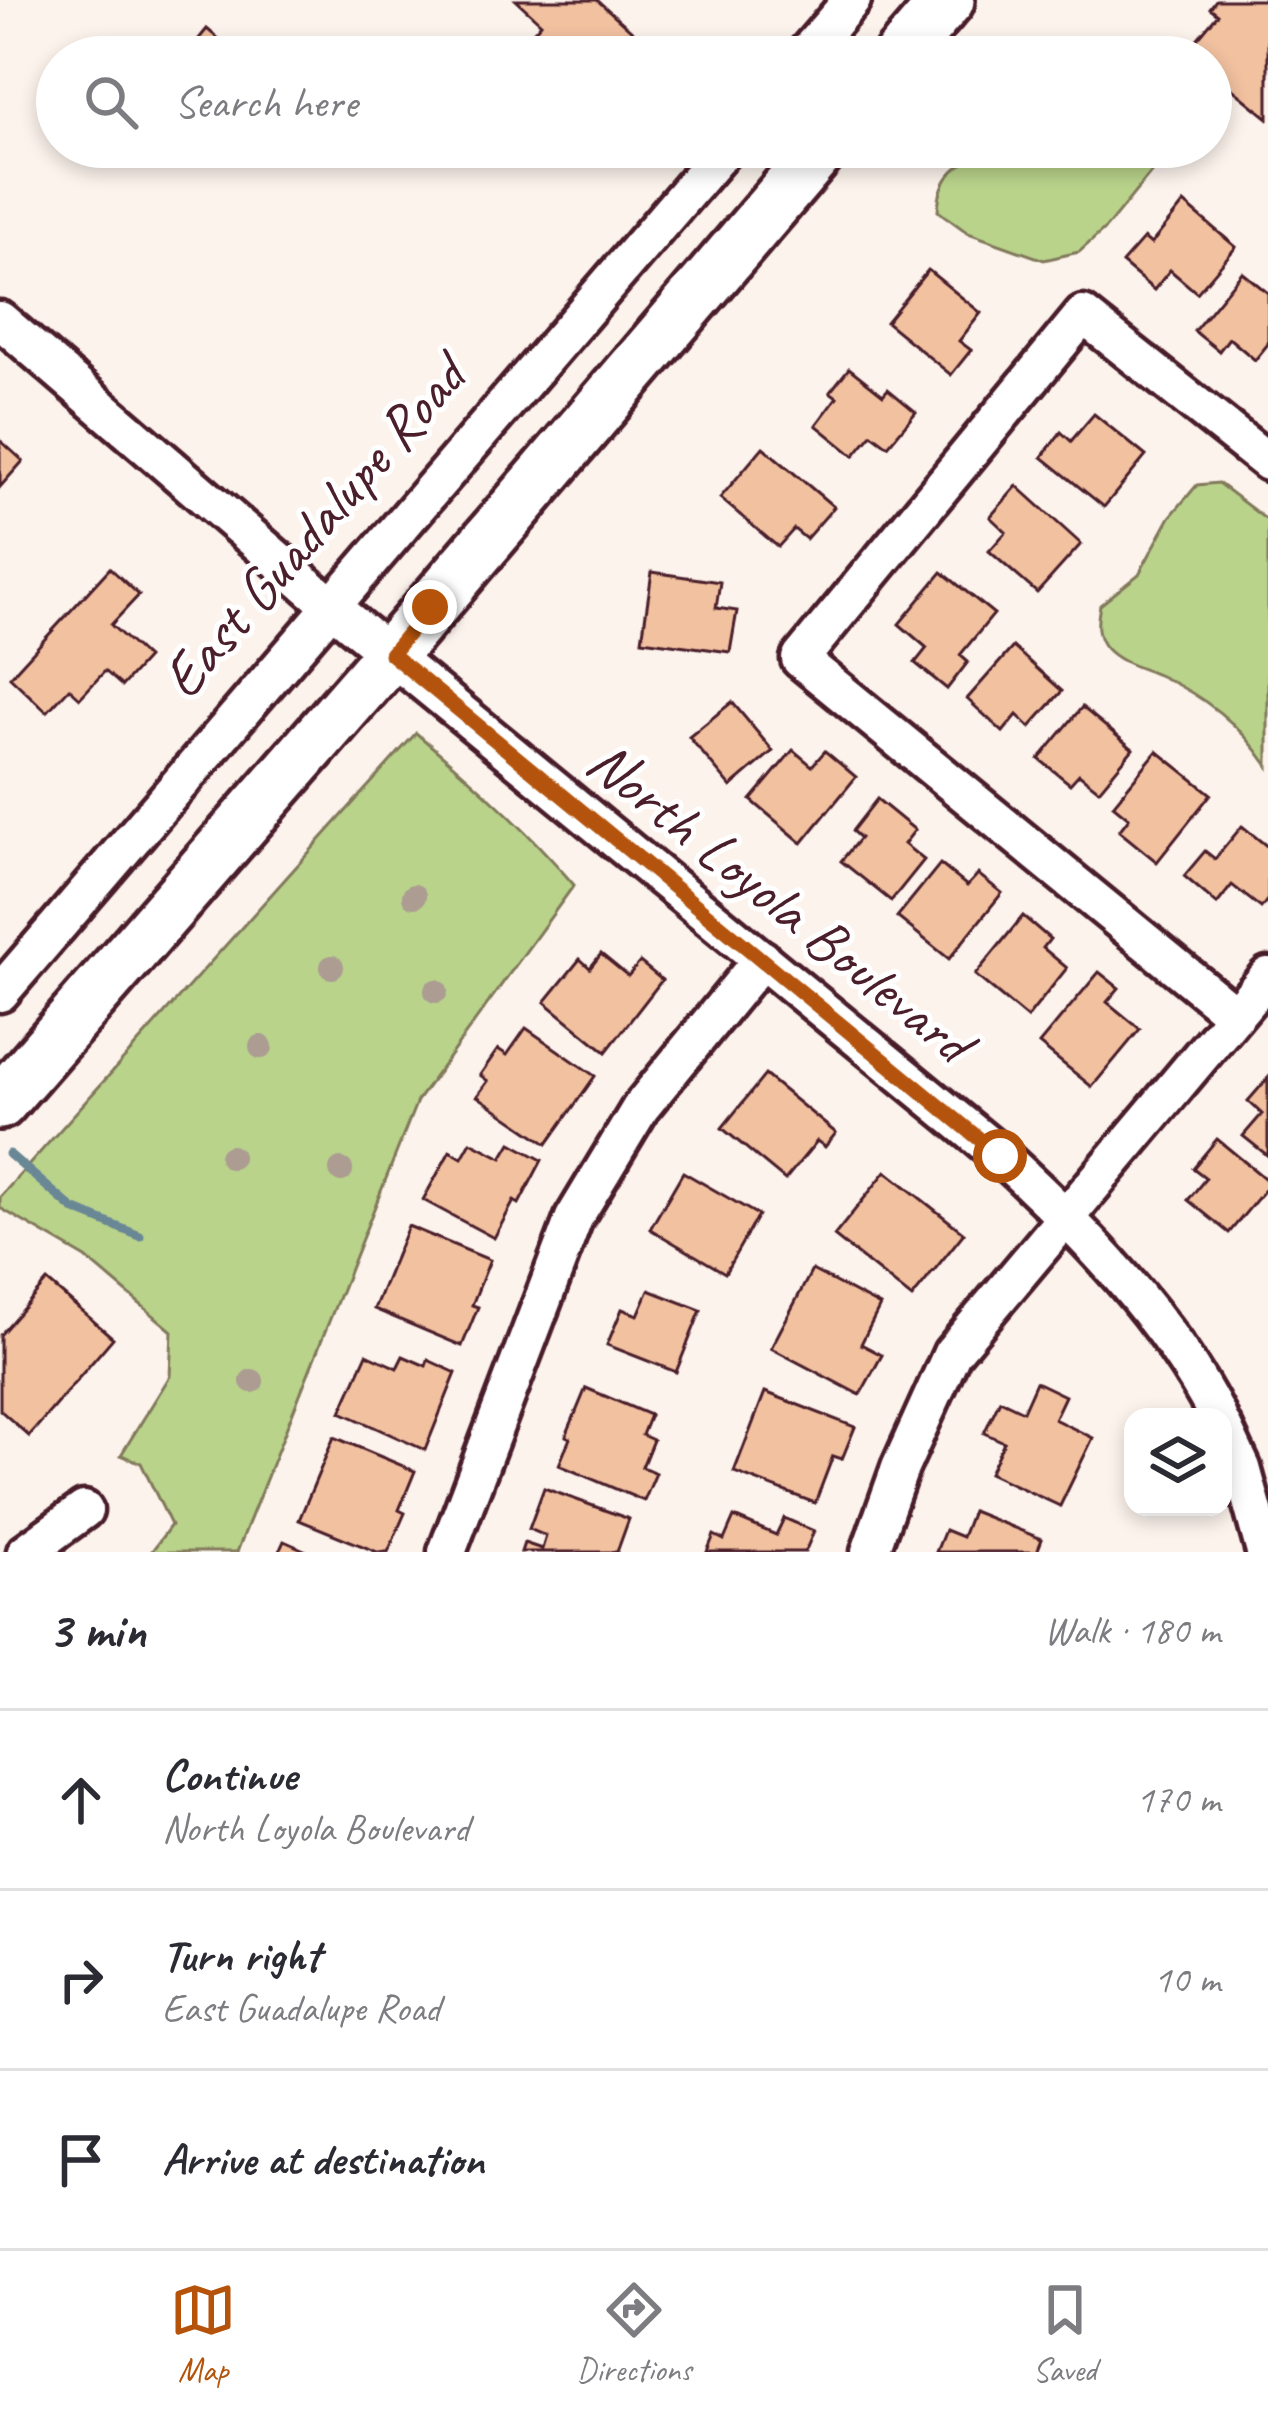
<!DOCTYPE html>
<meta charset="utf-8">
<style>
:root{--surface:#fff;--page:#f2f2f3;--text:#2b2b33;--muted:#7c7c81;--line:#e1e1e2;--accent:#b45309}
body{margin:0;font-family:Caveat,sans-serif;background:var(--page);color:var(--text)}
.controls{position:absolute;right:36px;bottom:36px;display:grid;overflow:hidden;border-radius:24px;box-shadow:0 6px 18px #0003}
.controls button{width:108px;height:108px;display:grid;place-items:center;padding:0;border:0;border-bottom:3px solid var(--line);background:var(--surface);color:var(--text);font:60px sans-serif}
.stop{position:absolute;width:36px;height:36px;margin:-27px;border:9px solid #b45309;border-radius:50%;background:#fff}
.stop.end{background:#b45309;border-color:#fff;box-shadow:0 3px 12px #0008}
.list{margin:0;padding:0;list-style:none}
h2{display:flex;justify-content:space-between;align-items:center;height:156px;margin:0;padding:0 48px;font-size:51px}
h2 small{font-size:39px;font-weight:400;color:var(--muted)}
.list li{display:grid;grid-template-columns:78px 1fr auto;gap:36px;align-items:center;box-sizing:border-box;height:180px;padding:0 48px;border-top:3px solid var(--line)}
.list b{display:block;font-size:45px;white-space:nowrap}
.list p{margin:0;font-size:39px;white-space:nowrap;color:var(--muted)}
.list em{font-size:39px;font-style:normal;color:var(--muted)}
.icon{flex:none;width:66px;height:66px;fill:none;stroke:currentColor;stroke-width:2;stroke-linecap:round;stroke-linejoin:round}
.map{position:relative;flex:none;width:1268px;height:1552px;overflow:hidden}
.search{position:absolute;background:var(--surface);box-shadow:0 6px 18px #0003;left:36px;right:36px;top:36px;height:132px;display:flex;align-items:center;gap:30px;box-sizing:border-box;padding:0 42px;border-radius:66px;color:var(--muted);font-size:45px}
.sheet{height:696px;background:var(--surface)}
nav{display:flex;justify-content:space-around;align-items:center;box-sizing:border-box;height:168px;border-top:3px solid var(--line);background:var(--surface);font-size:33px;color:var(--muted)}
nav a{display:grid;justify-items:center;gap:6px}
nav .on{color:var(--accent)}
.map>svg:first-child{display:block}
</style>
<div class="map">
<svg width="1268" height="1552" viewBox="0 0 1268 1552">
<rect width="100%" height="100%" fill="#fcf3ec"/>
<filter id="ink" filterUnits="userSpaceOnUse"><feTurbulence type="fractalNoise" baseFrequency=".00833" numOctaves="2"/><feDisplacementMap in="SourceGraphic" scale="24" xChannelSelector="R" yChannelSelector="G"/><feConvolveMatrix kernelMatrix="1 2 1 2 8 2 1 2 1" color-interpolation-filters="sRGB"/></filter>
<g filter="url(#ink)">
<g fill="#b9d38b" stroke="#82795b" stroke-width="3">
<path d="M 997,147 L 1145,147 L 1163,158 L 1106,228 L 1079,252 L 1044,260 L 968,233 L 938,211 C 939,170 963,162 997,147 Z"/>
<path d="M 1218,483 L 1268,521 L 1268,766 C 1240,724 1204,696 1158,675 C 1142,668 1120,663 1107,649 C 1095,636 1097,621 1100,605 L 1139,574 L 1170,517 L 1197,485 Z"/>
<path d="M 416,733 C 472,780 526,828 574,885 L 417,1101 L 237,1552 L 151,1552 L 171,1525 L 141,1463 L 121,1455 L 170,1376 L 172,1331 L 86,1258 L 0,1208 L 0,1197 Z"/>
</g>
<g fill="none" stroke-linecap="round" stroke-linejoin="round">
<polyline stroke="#698795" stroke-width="9" points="9,1154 73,1209 140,1236"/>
</g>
<g fill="#f1c1a0" stroke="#4a1f2b" stroke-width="3">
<polygon points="516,0 597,0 634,33 614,57 511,57 541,23"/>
<polygon points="1216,0 1268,0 1268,118 1215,75 1217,72 1211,67 1211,57 1199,57 1189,49 1218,14 1210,8"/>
<polygon points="207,29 233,51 228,57 184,57"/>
<polygon points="1184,203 1236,247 1197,293 1170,270 1154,290 1122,263 1144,238 1151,244"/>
<polygon points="928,270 981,313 959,341 971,350 951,375 886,322"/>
<polygon points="1242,272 1268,293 1268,344 1255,360 1229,338 1219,351 1194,331"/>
<polygon points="849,368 883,395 888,389 916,412 888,446 872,434 854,456 816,425 837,397 830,392"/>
<polygon points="1094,414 1146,456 1104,507 1042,457 1061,432 1071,441"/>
<polygon points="0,440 23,461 0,487"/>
<polygon points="763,447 834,507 806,539 794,529 778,547 720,498"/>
<polygon points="1017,486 1081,544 1037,593 989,551 1006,532 990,517"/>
<polygon points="110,568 139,595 111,625 147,658 122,686 105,671 80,698 69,688 47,712 10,677"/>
<polygon points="652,572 720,582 716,608 737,611 730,652 642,640"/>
<polygon points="942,572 994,614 960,655 968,662 947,689 915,663 927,648 899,624"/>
<polygon points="1013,647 1062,691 1030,727 1017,715 1003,732 967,699"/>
<polygon points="732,702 773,751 731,787 689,737"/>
<polygon points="1082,707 1133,749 1099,790 1079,774 1070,784 1039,759"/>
<polygon points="793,750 812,766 825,751 856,777 802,843 751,800"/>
<polygon points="1157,751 1211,794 1157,862 1119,831 1129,818 1113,805"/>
<polygon points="877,799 915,830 904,844 924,860 891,901 841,861 860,838 852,831"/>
<polygon points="1242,826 1268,847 1268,899 1261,908 1232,885 1217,904 1184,876 1205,851 1215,859"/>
<polygon points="940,864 967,886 978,874 1002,893 949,959 897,917"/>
<polygon points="1023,916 1050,939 1043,948 1067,968 1027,1018 975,975"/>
<polygon points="601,954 628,976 640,962 662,980 606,1052 545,1002 580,959 590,968"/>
<polygon points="1099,972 1119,988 1107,1002 1140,1029 1092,1087 1039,1044"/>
<polygon points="526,1028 595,1076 547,1144 477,1096 488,1081 480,1075 498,1049 507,1055"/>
<polygon points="765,1075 836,1133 825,1147 817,1141 785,1180 722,1128"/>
<polygon points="1268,1078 1268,1156 1243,1136 1262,1114 1248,1101"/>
<polygon points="1217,1139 1268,1181 1268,1186 1229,1233 1188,1200 1206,1178 1193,1168"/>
<polygon points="471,1142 502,1158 511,1143 542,1160 519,1204 514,1201 494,1238 423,1200 450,1151 462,1158"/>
<polygon points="886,1171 964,1233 912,1298 834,1236"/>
<polygon points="683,1172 758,1215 725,1273 650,1229"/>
<polygon points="408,1226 490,1260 472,1305 478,1307 462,1346 374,1309"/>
<polygon points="812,1270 880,1306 861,1344 882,1355 860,1395 771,1348"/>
<polygon points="47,1281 113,1338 29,1436 0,1410 0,1335"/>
<polygon points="649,1290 701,1310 676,1372 607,1345 622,1309 638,1315"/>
<polygon points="367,1354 397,1368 403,1356 426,1366 428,1360 456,1373 425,1450 341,1412"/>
<polygon points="1036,1382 1065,1396 1054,1419 1093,1438 1060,1506 989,1473 1004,1442 984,1433 1000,1400 1023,1411"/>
<polygon points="586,1388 650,1415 642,1435 653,1440 642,1467 656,1473 644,1501 559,1465 570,1438 566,1436"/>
<polygon points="765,1392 855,1427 842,1459 833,1456 815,1503 734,1472"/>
<polygon points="334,1437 415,1471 399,1510 405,1513 388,1552 377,1552 299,1520"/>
<polygon points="544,1488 629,1519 617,1552 521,1552 524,1543 542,1549 546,1536 529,1529"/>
<polygon points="972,1511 1042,1539 1037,1552 936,1552 945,1530 962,1537"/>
<polygon points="734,1517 776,1535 784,1518 814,1531 805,1552 707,1552 714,1535 724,1540"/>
<polygon points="284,1541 309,1552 279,1552"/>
</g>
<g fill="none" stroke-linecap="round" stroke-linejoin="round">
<defs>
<g id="minor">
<polyline points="803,57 852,0"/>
<path d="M 0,320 L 344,617 L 1001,1156 C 1083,1231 1167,1317 1218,1417"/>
<polyline points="0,993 726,147"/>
<polyline points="1235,1015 800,659 1083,315 1268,462"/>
<polyline points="1223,1427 1242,1468 1265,1552"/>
<polyline points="26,1552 84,1510"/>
<polyline points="447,1552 574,1218 641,1107 762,959"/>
<polyline points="870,1552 900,1468 952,1353 1268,976"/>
</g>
<g id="secondary">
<polyline points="899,57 948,0"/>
<polyline points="0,1103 391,654 823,147"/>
</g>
</defs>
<use href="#minor" stroke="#4a1f2b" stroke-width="45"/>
<use href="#secondary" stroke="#4a1f2b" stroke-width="60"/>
<use href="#minor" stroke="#fff" stroke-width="36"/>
<use href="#secondary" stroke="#fff" stroke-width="51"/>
</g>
<g fill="#ac9c92">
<circle cx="414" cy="896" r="12"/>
<circle cx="332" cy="967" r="12"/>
<circle cx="436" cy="991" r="12"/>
<circle cx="261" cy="1047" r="12"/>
<circle cx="231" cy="1157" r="12"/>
<circle cx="341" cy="1170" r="12"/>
<circle cx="252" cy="1381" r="12"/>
</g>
</g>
<g fill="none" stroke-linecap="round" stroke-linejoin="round" filter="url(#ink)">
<polyline stroke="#b45309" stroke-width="15" points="430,607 391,654 1000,1156"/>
</g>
<g text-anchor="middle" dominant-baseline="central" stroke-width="10" stroke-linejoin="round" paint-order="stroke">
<g font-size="60" fill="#4a1f2b" stroke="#fff">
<text transform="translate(313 527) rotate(-49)">East Guadalupe Road</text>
<text transform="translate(780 901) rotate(39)">North Loyola Boulevard</text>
</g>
</g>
</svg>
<div class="controls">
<button><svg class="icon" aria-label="layers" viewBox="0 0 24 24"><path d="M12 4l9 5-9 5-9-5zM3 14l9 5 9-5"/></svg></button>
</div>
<div class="stop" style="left:1000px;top:1156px"></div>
<div class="stop end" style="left:430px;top:607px"></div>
<div class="search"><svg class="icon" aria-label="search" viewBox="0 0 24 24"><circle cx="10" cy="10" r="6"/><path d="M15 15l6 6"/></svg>Search here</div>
</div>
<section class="sheet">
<h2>3 min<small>Walk · 180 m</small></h2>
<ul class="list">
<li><svg class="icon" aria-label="ahead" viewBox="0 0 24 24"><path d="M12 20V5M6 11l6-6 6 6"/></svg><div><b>Continue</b><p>North Loyola Boulevard</p></div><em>170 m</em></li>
<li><svg class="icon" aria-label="right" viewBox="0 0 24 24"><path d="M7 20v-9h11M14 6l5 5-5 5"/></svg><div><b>Turn right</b><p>East Guadalupe Road</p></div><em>10 m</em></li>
<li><svg class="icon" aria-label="arrive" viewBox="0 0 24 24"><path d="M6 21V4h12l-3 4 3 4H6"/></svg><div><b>Arrive at destination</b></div></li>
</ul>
</section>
<nav>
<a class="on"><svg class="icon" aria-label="map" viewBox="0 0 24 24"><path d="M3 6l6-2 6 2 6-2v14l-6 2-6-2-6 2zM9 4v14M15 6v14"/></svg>Map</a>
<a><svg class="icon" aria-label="directions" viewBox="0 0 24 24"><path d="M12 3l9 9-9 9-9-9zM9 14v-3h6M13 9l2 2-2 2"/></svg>Directions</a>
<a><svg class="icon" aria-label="saved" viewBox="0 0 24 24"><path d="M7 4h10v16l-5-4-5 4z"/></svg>Saved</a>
</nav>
